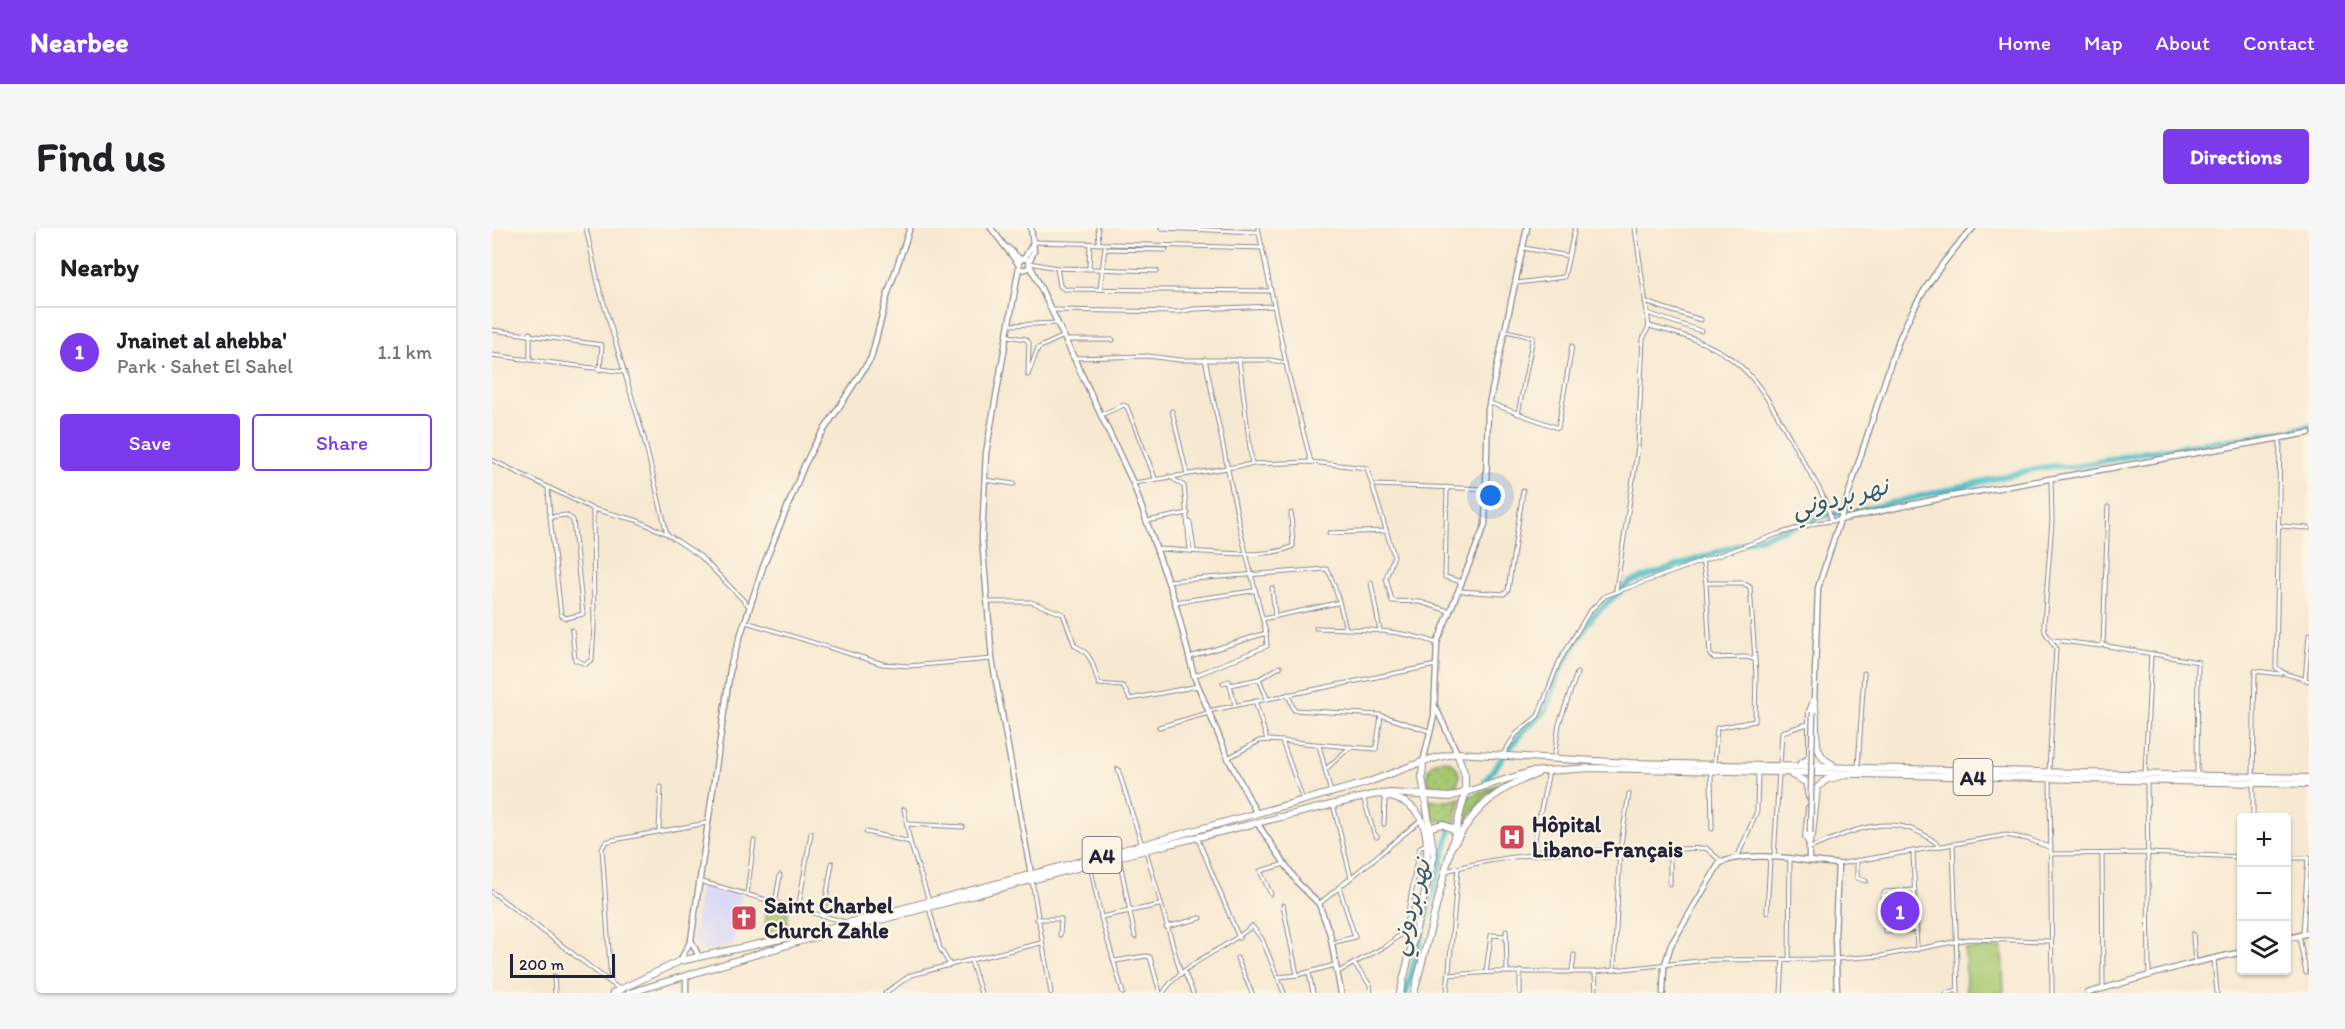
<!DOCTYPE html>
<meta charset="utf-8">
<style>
:root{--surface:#fff;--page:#f6f6f6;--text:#202124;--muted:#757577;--line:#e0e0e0;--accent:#7c3aed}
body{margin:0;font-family:Itim,"Playpen Sans Arabic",sans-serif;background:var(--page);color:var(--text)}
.controls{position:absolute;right:18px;bottom:18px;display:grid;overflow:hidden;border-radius:6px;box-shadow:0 2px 4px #0004}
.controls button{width:54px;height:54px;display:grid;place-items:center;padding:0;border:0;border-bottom:2px solid var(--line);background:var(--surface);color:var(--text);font:30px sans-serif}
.scale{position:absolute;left:18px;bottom:15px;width:105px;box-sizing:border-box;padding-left:6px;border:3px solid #22223b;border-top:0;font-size:16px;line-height:21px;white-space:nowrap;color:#22223b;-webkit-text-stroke:4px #fcf5e5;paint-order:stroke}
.you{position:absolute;left:999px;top:268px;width:21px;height:21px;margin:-15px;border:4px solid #fff;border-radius:50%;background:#1a73e8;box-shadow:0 0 0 9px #1a73e833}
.badge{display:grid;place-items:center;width:39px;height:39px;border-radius:50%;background:var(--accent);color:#fff;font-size:20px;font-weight:700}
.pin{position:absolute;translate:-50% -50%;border:3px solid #fff;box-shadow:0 2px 6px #0006}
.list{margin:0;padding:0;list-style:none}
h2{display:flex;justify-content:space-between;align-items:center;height:78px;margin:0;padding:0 24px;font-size:26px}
h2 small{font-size:20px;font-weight:400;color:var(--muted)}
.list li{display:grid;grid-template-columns:39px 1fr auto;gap:18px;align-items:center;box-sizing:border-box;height:90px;padding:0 24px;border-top:2px solid var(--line)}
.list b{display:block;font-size:22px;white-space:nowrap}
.list p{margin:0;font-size:20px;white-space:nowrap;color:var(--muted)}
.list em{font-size:20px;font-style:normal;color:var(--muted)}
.actions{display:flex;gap:12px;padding:18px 24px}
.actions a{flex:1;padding:14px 0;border:2px solid var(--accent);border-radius:6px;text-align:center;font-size:21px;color:var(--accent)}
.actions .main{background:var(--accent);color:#fff}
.icon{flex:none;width:33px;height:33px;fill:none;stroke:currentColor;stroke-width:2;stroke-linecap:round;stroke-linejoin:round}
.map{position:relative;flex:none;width:1817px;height:765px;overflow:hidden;border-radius:6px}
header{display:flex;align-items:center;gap:36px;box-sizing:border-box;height:84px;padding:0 30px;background:var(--accent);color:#fff}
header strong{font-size:28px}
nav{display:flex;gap:33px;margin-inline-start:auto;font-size:21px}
.intro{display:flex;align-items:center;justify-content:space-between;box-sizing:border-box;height:144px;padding:0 36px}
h1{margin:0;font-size:42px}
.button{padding:15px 27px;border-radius:6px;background:var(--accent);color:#fff;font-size:21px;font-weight:700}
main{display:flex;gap:36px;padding:0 36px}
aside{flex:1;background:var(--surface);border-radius:6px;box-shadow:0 2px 4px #0004}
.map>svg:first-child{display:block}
</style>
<header>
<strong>Nearbee</strong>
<nav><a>Home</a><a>Map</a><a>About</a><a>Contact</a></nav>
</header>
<div class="intro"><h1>Find us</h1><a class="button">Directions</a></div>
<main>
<aside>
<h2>Nearby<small></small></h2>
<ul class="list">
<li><span class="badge">1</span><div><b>Jnainet al ahebba'</b><p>Park · Sahet El Sahel</p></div><em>1.1 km</em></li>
</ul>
<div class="actions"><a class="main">Save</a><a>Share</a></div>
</aside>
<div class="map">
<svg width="1817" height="765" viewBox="0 0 1817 765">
<defs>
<pattern id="grass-dots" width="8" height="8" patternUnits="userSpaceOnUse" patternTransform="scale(1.5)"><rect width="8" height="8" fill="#a7c870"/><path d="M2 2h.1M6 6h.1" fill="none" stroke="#8fac62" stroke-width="1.8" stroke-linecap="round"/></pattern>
<pattern id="garden-furrows" width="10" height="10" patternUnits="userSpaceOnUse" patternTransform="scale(1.5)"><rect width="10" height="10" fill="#a7c870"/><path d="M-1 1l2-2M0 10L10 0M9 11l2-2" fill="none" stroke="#8fac62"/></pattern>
</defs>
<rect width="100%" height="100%" fill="#fcf5e5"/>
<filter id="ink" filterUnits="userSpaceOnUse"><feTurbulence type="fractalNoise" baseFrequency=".0167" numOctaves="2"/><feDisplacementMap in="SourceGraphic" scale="12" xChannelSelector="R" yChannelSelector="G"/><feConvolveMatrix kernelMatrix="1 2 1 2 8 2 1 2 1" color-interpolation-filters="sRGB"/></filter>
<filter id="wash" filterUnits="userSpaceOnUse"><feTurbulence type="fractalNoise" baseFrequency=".008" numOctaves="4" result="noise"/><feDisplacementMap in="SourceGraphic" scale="24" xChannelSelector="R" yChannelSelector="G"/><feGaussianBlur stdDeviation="1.35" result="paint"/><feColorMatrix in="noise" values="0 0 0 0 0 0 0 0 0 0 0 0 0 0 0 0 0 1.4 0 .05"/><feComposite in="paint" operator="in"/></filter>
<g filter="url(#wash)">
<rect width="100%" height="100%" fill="#f7e9d1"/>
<polygon fill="#d8d7f8" points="208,656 249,666 241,718 212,723 204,719 201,712"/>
<g fill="url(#grass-dots)" stroke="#647556" stroke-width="1.5">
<circle cx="951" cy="548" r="16"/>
<polygon points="1421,665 1423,699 1395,701 1392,667"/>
<polygon points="275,679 296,683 295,704 277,709 273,699"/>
</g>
<g fill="url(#garden-furrows)" stroke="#647556" stroke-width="1.5">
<polygon points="1025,548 995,566 966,603 976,569"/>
<polygon points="969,570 962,596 948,592 941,594 937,571 956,573"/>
</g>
<polygon fill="#a7c870" stroke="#647556" stroke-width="1.5" points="1510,720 1512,765 1474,765 1473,721"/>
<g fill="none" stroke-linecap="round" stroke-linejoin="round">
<g stroke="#50bfc6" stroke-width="6">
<polyline points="993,553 1030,504 1052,484 1070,438 1101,388 1138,354 1335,287 1366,283 1543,241 1562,238 1581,239 1655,224 1797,203 1817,198"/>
<polyline points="914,765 958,603"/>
</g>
</g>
</g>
<g filter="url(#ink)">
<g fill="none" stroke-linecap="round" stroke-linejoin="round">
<defs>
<g id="street">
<polyline points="94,0 107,59 152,210 175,306"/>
<polyline points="606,0 607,16"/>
<polyline points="669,0 767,4"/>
<polyline points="766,0 796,145 819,234"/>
<polyline points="540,14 771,20"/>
<polyline points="1032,20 1076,28"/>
<polyline points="613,21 674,22"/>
<polyline points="538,35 565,40 665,43"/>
<polyline points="565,40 568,58 572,61 779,63"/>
<polyline points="597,41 598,16"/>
<polyline points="1025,55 1072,49 1083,0"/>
<polyline points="608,61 613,19"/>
<polyline points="1153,74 1209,92"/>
<polyline points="560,82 686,84 702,81 782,78"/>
<polyline points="1155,85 1209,103"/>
<polyline points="518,97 566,95"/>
<path d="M 1157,98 C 1251,121 1262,144 1307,226 C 1318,246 1335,269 1339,292"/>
<polyline points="0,102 110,117 108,142"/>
<polyline points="1014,103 1041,109 1026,186"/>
<polyline points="516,108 534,111 537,115 536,145"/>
<polyline points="576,112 621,112"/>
<polyline points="0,127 133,144"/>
<polyline points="584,130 656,128 687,132 779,132 794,135"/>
<polyline points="747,131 760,236"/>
<polyline points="38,132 38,105"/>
<polyline points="536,147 546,120 572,108"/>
<polyline points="998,175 1066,200 1080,118"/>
<polyline points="680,183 695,246"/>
<polyline points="611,186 632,177 635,179 663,250"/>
<path d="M 1788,210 L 1784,439 C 1791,448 1807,448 1817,453"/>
<polyline points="0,232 101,281 144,292 175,306 208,328 258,379"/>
<polyline points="677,248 692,258 698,322"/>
<polyline points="493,252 522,256"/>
<polyline points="642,255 760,236 819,234 875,240 902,328 894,350 900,373 928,374 957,383"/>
<polyline points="882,257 994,261"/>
<polyline points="955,259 953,349 970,354"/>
<polyline points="56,260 58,289"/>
<polygon points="74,287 81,292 91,386 74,390 69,387 58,289"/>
<polyline points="655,293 696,285"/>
<polyline points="698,294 702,322"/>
<polyline points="1787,298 1817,300"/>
<polyline points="837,305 894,303"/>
<path d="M 665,321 C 697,322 776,333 801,318 L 799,285"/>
<polyline points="1210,332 1214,355 1218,427 1222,430 1254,429 1262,431"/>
<path d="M 675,353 L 834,341 C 841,345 851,389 854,401"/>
<polyline points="879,354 888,403"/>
<polyline points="1214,355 1251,355 1258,359 1264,446 1263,493 1225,500 1222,536"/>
<polyline points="780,360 783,388"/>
<polyline points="1124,362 1146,219 1151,111 1157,98 1143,0"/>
<polyline points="968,363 1012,366 1016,362 1031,263"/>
<path d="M 496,374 L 539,374 L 571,386 L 583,418 C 601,425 601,440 607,456 L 631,458 L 638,471 L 706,458"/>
<polyline points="683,374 761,363"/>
<polyline points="771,391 845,375"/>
<polyline points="254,394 391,436 417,438 500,431"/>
<path d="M 824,400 C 865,401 907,401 945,415"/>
<polyline points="80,402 83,432 94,436 100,431 102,399 101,281"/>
<polyline points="1562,412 1608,418 1611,416 1616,279"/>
<polyline points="1610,417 1706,434 1705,546"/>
<polyline points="698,429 774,405 749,305 713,131"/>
<polyline points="702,448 775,418 774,405"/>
<polyline points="767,451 775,470"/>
<polyline points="1813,452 1817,407"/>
<polyline points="731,455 737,453 743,477"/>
<polyline points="738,457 767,451 788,439"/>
<polyline points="796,466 802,482 888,487 937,503"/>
<polyline points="763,473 775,512"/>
<polyline points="716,483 944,437"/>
<polyline points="667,499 716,485"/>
<polyline points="790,513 811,572"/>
<polyline points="827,517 839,565"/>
<polyline points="1011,526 1024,506 1046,488 1067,434 1097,384 1113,368 1286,306 1324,295 1347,292"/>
<polyline points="736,530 767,513 777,512 858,519"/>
<polyline points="1062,530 1067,496 1085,445"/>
<polyline points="1288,537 1290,504 1316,496"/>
<polyline points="1366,539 1372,445"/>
<polyline points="626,541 650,617"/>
<polyline points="834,541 858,519 884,521 889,488"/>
<polyline points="1557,543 1564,420 1553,404 1552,396 1560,293 1559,251"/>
<polyline points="1219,544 1220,601"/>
<polyline points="1653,545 1659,426"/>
<polyline points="1761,547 1763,443 1789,446"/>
<polyline points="1558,551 1560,765"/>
<polyline points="1655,553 1657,748"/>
<polyline points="1761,556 1761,590"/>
<polyline points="871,569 882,605 885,609"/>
<polyline points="841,576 859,650"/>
<polyline points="412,581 418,614 437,673"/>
<polyline points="416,596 471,599"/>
<polyline points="892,596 893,570"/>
<polyline points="167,602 169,559"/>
<polyline points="374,604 418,614"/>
<polyline points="705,609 747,710"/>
<polyline points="1461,617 1466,765"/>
<path d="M 1316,621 C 1364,601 1404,580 1448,618"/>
<polyline points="654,623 689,746"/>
<polyline points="1045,624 1043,610 1057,543"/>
<polyline points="1421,624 1425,722"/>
<polyline points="1559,626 1655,625 1750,629"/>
<polyline points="1610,626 1611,760"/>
<polyline points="627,629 643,709"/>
<polyline points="1245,630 1265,583 1266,545"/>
<polyline points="1282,630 1287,545"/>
<polyline points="1794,630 1817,630"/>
<polyline points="1365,632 1365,650 1374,653"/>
<polyline points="1346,636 1514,607 1536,611 1559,620"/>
<polyline points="598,637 610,693 631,765"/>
<path d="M 954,643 C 1039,618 1126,624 1214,620 L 1230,634"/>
<polyline points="207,653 353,694"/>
<polyline points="540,653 559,765"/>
<polyline points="1178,656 1178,622"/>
<polyline points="1423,662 1393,664 1390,668 1393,703 1424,701"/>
<polyline points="0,664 127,761"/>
<polyline points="255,666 262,613"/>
<polyline points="779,666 768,643 793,636"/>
<polyline points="283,676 288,647"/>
<polyline points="827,676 929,592"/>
<polyline points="791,677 805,747"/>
<polyline points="1750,679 1750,695"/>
<polyline points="437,680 448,720 458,737 549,715"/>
<polyline points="306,682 319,605"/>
<polyline points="1275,685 1278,630"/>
<polyline points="331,689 340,635"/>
<polyline points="609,689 667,677"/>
<polyline points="545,691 569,691 568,707"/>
<polyline points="674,699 709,690"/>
<polyline points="1014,702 1015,744"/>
<polyline points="1701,706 1703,735"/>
<polyline points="1811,706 1816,630"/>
<polyline points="1807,708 1814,745"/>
<polyline points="840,715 863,709 847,659"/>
<polyline points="745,730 760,765"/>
<polyline points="1297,731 1298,631"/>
<polyline points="1722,731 1725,765"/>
<polyline points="479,733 489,765"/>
<polyline points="623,733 654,728 658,729 668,765"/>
<polyline points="862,736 878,757 879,765"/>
<polyline points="1122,742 1128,621 1137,566"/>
<polyline points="692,743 701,765"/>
<polyline points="1028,743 1028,765"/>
<polyline points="846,744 894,718 913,703 926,626 928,619 934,616"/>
<polyline points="994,744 999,707 1014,708"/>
<polyline points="1080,744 1082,727"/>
<polyline points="1103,744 1104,765"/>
<polyline points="817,745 821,765"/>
<polyline points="956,747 1001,744 1103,744 1216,732 1344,731 1389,728 1477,711 1558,713"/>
<polyline points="62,748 63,765"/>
<polyline points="786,749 806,747 843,737"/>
<polyline points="119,754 110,620 114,614 121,612 215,595"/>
<polyline points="393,765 419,747 458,737"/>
<path d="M 671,765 C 691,734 733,722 760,698 L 770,711 L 792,765"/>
<polyline points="955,765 966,640"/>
<polyline points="1289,765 1291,732"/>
<polyline points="1454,765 1466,762"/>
</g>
<g id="secondary">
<polyline points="499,0 527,37"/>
<polyline points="516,20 529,32"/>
<circle cx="532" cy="36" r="5.5"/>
<polyline points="532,31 540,17"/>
<polyline points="537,34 542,23 539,0"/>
<polyline points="538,37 641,255 683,374 702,448 736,530 764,584"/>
<polyline points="527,39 494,225 490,310 500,431 539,646"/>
<polyline points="1347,292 1455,269 1817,205"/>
<path d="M 1322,474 L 1326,360 L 1402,125 C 1419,77 1446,37 1481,0"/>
<polyline points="944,480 965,525"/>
<polyline points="931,534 942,488 945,415 993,297 996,181 1035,0"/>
<polyline points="765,595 806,655 827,676 838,706 849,765"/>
<polyline points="1317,633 1346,636 1343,709 1345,765"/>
<polyline points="1794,711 1817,705"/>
<polyline points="199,712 207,729"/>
<polyline points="188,733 199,712 239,436 271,339 312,238 323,216 379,130 396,65 418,0"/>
<polyline points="194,765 194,748"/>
<path d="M 1171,765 L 1172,739 L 1179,717 L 1227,636 C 1246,624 1295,629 1317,633 L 1317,613"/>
<polyline points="1596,765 1693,737 1750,724"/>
</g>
<g id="highway">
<path d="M 1322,473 C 1328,494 1316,526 1340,536"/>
<polyline points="1309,535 1316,532 1318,526 1318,483 1322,473"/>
<polyline points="1300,547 1314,554 1317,569"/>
<path d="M 892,568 C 941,574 937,617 933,656"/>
<polyline points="940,599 950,596 963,602"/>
<polyline points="1317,614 1320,607 1325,560 1334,552 1352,547"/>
<polyline points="1317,614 1314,609 1317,580"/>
<path d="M 962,616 C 983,579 1006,560 1045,546"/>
<polyline points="121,765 188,733 322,704 650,617 874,555 935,532 965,525 1138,535 1817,550"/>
<polyline points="137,765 305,714 653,622 880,567 899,565 958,569 1038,544 1100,540 1817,556"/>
<polyline points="908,765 942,628 930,549 931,534"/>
<polyline points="922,765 973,566 973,547 965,525"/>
</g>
</defs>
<use href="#street" stroke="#8c8686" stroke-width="5"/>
<use href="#secondary" stroke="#8c8686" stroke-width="7"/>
<use href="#highway" stroke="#8c8686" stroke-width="8"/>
<use href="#street" stroke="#fff" stroke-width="3"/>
<use href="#secondary" stroke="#fff" stroke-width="4.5"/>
<use href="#highway" stroke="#fff" stroke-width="6"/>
<defs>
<polyline id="secondary-bridge" points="1318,605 1321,484"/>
</defs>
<use href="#secondary-bridge" stroke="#8c8686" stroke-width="7" stroke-linecap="butt"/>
<use href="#secondary-bridge" stroke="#fff" stroke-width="4.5"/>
</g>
</g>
<defs>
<symbol id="hospital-square" viewBox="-11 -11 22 22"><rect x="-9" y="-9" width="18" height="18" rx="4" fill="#d1495b" stroke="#fcf5e5"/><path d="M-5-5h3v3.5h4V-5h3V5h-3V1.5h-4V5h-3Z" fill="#fff"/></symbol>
<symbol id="church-square" viewBox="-11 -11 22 22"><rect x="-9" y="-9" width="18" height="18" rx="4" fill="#d1495b" stroke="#fcf5e5"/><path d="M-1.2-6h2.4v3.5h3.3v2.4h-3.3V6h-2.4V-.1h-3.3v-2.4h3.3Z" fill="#fff"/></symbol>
</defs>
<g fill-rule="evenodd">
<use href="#hospital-square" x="1005" y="594" width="30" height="30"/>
<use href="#church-square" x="237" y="675" width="30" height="30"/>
</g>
<g text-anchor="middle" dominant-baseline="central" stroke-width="4.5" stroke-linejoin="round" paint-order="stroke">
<g fill="#fcf5e5" stroke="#63616e" stroke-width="1.5">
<rect x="1461.5" y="531" width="39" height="36" rx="4.5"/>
<rect x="590.5" y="609" width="39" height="36" rx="4.5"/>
</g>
<g font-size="21" font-weight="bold" fill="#22223b">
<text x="1481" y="549">A4</text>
<text x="610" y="627">A4</text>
</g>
<g font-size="22" font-weight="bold" fill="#22223b" stroke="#fcf5e5" text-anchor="start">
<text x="1040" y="596">Hôpital<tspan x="1040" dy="25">Libano-Français</tspan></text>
<text x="272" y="677">Saint Charbel<tspan x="272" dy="25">Church Zahle</tspan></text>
</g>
<g font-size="24" font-style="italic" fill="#32596c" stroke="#fcf5e5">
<text transform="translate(1348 269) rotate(-14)">نهر بردوني</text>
<text transform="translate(918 679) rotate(-75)">نهر بردوني</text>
</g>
</g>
</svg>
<div class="controls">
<button>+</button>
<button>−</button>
<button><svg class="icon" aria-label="layers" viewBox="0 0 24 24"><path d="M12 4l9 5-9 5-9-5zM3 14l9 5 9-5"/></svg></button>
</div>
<div class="scale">200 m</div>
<div class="you"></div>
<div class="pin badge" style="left:1408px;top:683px">1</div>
</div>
</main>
